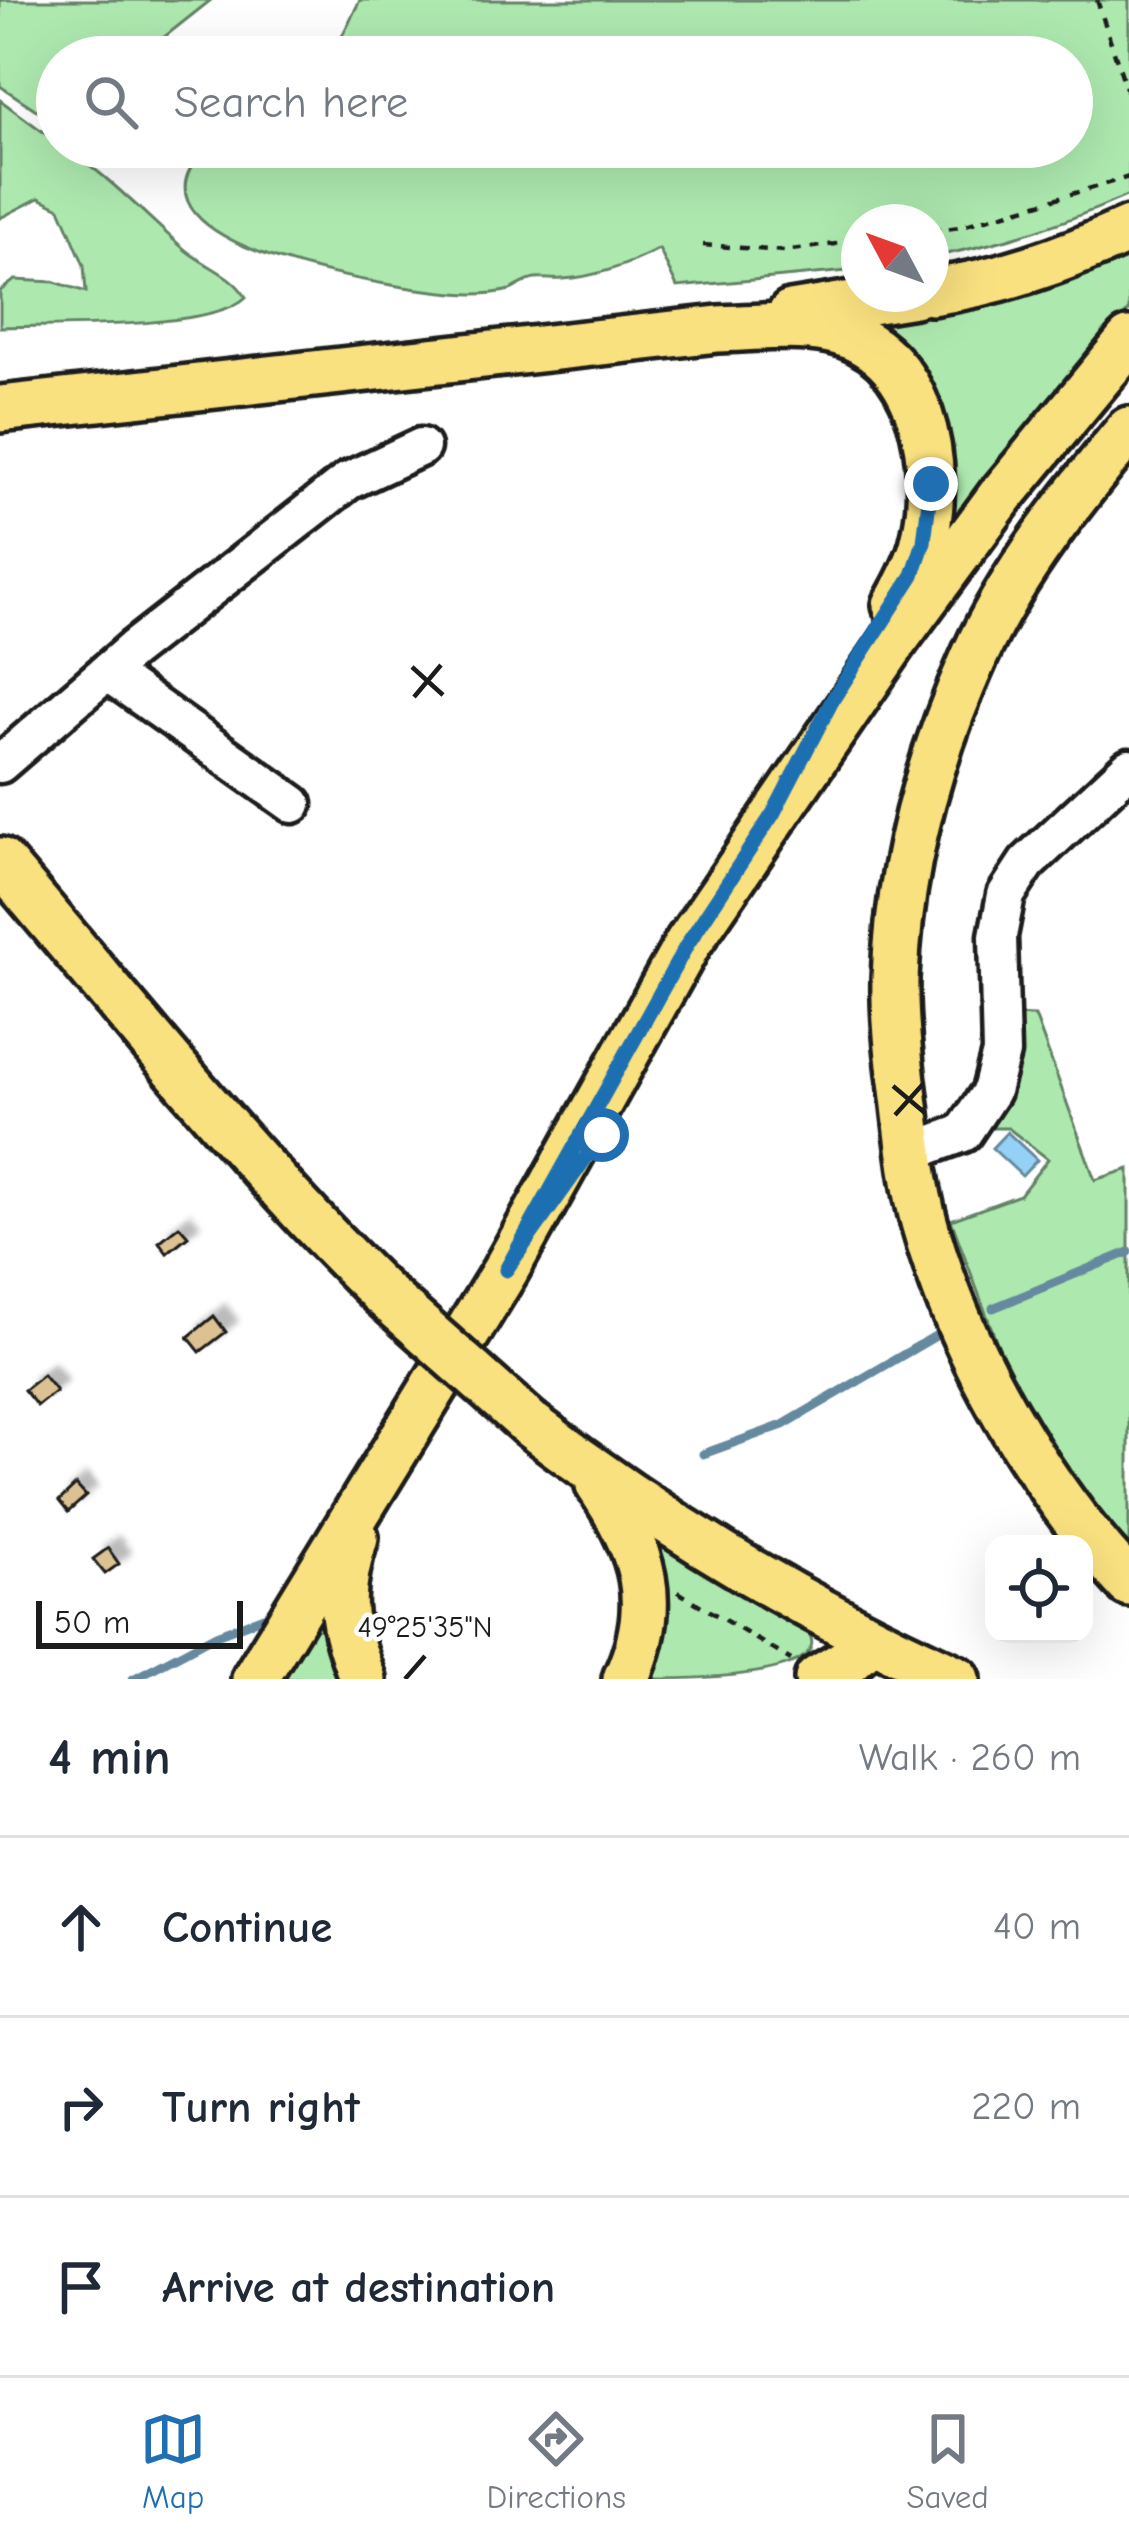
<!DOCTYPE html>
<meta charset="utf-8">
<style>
:root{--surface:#fff;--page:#f6f6f7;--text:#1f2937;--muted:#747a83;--line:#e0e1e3;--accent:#1f6fb2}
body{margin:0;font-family:"Comic Neue",sans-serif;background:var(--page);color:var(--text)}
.controls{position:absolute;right:36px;bottom:36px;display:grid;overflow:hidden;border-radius:24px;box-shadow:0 12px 48px #0002}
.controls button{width:108px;height:108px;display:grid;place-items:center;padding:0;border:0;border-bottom:3px solid var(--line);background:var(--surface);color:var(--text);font:60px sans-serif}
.compass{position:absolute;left:841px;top:204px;width:108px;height:108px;border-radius:50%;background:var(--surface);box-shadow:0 12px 48px #0002;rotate:311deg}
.scale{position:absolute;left:36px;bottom:30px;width:207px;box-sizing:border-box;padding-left:12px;border:6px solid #1c1c1c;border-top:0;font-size:33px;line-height:42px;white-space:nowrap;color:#1c1c1c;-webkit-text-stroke:9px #fff;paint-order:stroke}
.stop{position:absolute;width:36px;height:36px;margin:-27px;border:9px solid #1f6fb2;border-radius:50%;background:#fff}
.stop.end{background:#1f6fb2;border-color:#fff;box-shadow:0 3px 12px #0008}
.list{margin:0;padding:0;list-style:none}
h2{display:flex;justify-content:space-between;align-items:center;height:156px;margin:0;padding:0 48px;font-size:51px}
h2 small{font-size:39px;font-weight:400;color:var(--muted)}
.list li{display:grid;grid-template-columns:78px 1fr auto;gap:36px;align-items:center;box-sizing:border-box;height:180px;padding:0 48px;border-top:3px solid var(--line)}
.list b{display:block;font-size:45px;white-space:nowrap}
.list em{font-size:39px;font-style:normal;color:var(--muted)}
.icon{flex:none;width:66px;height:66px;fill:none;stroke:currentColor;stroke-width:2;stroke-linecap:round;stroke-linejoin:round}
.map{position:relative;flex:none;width:1129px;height:1679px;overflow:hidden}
.search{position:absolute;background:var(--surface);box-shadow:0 12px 48px #0002;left:36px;right:36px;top:36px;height:132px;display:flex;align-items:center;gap:30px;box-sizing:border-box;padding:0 42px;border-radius:66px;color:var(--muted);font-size:45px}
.sheet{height:696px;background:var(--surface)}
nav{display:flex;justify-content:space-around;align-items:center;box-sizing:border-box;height:168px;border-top:3px solid var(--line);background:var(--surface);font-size:33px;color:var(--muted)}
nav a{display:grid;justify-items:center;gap:6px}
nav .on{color:var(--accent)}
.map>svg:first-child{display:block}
</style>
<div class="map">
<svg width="1129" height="1679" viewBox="0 0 1129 1679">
<defs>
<filter id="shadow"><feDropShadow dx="11" dy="-11" stdDeviation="3" flood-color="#0004"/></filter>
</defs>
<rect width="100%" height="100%" fill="#fff"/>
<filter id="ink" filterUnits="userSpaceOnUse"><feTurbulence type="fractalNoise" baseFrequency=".00833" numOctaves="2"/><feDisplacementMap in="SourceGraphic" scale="24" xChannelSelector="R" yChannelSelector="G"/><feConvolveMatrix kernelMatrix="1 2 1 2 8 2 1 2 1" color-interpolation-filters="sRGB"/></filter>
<g filter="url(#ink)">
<g fill="#ade9af" stroke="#648266" stroke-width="3">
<polygon points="0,0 211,0 139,57 57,57 57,118 47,117 0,86"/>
<path d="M 360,0 L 1129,0 L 1129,195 C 1064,224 1001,244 931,257 L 931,222 L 859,222 L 859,270 L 677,287 L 659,249 C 630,264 597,277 563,279 C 554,280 544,278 535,279 C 526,280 518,287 510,290 C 499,293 484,294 473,294 C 418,293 100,251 207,147 L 1072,147 L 1072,57 L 325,57 L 336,48 Z"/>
<path d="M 0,100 L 57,142 L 57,147 C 89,154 157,228 188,252 C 209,268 231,274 246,297 C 214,330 51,325 0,327 L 0,291 L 15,280 L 55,282 L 86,292 L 84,265 L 60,208 L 39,198 L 0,218 Z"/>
<polygon points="1129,250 1129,310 948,534 869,321"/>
<polygon points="1008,1015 1035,1016 1095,1180 1129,1169 1129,1550 1093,1511 1005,1364 951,1220 1020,1195 1048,1159 1008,1128 976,1128"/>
<path d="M 654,1538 L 804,1626 C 850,1679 679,1679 646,1679 Z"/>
<polygon points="325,1611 343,1679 282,1679"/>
</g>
<polygon fill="#95d1f6" stroke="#65899f" stroke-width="3" points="1007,1132 1037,1160 1022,1176 992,1148"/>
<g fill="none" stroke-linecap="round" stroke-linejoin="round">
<g stroke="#65899f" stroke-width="9">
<polyline points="993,1308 1129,1252"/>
<polyline points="703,1454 783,1425 944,1331"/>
<polyline points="133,1679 216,1635 269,1615"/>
</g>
</g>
<g fill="#dcc292" stroke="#1c1c1c" stroke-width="3" filter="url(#shadow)">
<polygon points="179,1226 188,1236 167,1253 159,1242"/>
<polygon points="214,1316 226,1332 200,1352 188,1337"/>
<polygon points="43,1375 56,1391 37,1406 24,1390"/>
<polygon points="76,1485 86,1496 68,1512 59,1501"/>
<polygon points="108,1548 119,1564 105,1574 93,1559"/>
</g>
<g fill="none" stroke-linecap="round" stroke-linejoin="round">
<defs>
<g id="minor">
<polyline points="107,672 293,804"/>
<polyline points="0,764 133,649 348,481 421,447"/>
<polyline points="911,1152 963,1133 991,1091 1001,1053 998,936 1006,895 1027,863 1129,768"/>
</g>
<g id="major">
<path d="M 931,292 C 1001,282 1065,259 1129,230"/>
<polyline points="791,314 914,294"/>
<path d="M 0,409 L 718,329 C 754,328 794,323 830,330 C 924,349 944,467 923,546 C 917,567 907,586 896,605"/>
<path d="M 1129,430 C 1072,498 1012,573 975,655 C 929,757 899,866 895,979 C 894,1018 899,1058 904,1097 C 909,1138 913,1182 924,1222 C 959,1351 1038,1486 1129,1583"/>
<path d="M 0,861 C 125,1007 244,1158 381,1292"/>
<path d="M 530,1424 C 664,1526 804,1610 957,1679"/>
<path d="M 599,1485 C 643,1550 661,1603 626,1679"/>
<path d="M 355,1537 C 336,1596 341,1622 363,1679"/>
<polyline points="255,1679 505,1271 688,943 897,637 1000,497 1129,341"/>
<polyline points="818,1679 848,1661 871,1640"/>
</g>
</defs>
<use href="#minor" stroke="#1c1c1c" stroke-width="45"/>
<use href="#major" stroke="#1c1c1c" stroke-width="54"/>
<g stroke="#1c1c1c" stroke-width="4.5" stroke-dasharray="9 9" stroke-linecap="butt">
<polyline points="1097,0 1129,97"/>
<polyline points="931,231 959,227 1129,177"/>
<polyline points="703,245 784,251 859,241"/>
<polyline points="678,1592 791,1660"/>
</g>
<use href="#minor" stroke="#fff" stroke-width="36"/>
<use href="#major" stroke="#fae180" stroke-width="45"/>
<defs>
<polyline id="major-bridge" points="381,1292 530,1424"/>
</defs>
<use href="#major-bridge" stroke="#1c1c1c" stroke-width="54" stroke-linecap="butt"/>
<use href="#major-bridge" stroke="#fae180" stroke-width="45"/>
</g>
</g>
<g fill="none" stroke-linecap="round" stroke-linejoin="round" filter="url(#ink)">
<polyline stroke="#1f6fb2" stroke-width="15" points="602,1135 506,1270 688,943 773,814 833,699 913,575 924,542 931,484"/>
</g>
<path fill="none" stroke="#1c1c1c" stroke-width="4.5" d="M 412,667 L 443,695M 414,697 L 441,665M 893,1086 L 925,1113M 895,1115 L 923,1084M 405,1679 L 425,1656"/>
<g font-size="30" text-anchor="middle" fill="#1c1c1c" stroke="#fff" stroke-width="9" stroke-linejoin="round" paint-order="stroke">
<text x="425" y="1637">49°25'35"N</text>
</g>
</svg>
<div class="controls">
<button><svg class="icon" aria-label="locate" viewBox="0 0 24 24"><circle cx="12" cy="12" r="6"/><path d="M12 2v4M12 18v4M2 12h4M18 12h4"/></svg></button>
</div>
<svg class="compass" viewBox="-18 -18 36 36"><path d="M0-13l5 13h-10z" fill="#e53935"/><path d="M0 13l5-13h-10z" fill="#747a83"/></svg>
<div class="scale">50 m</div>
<div class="stop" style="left:602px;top:1135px"></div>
<div class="stop end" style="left:931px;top:484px"></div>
<div class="search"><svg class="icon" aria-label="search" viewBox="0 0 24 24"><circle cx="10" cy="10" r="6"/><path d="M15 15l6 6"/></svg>Search here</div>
</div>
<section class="sheet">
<h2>4 min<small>Walk · 260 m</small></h2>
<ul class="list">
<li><svg class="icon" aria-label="ahead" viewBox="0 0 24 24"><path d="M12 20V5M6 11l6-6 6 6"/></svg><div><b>Continue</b></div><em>40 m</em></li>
<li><svg class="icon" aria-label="right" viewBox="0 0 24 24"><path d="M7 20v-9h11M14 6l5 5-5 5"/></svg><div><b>Turn right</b></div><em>220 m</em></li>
<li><svg class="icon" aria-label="arrive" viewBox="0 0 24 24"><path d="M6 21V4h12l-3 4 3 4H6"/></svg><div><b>Arrive at destination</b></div></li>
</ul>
</section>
<nav>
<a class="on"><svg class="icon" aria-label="map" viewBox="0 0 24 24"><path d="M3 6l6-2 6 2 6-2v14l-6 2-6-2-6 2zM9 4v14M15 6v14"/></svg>Map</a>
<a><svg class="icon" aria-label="directions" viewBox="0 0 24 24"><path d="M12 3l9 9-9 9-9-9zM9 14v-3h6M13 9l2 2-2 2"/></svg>Directions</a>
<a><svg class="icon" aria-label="saved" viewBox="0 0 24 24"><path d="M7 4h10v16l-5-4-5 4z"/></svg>Saved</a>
</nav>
